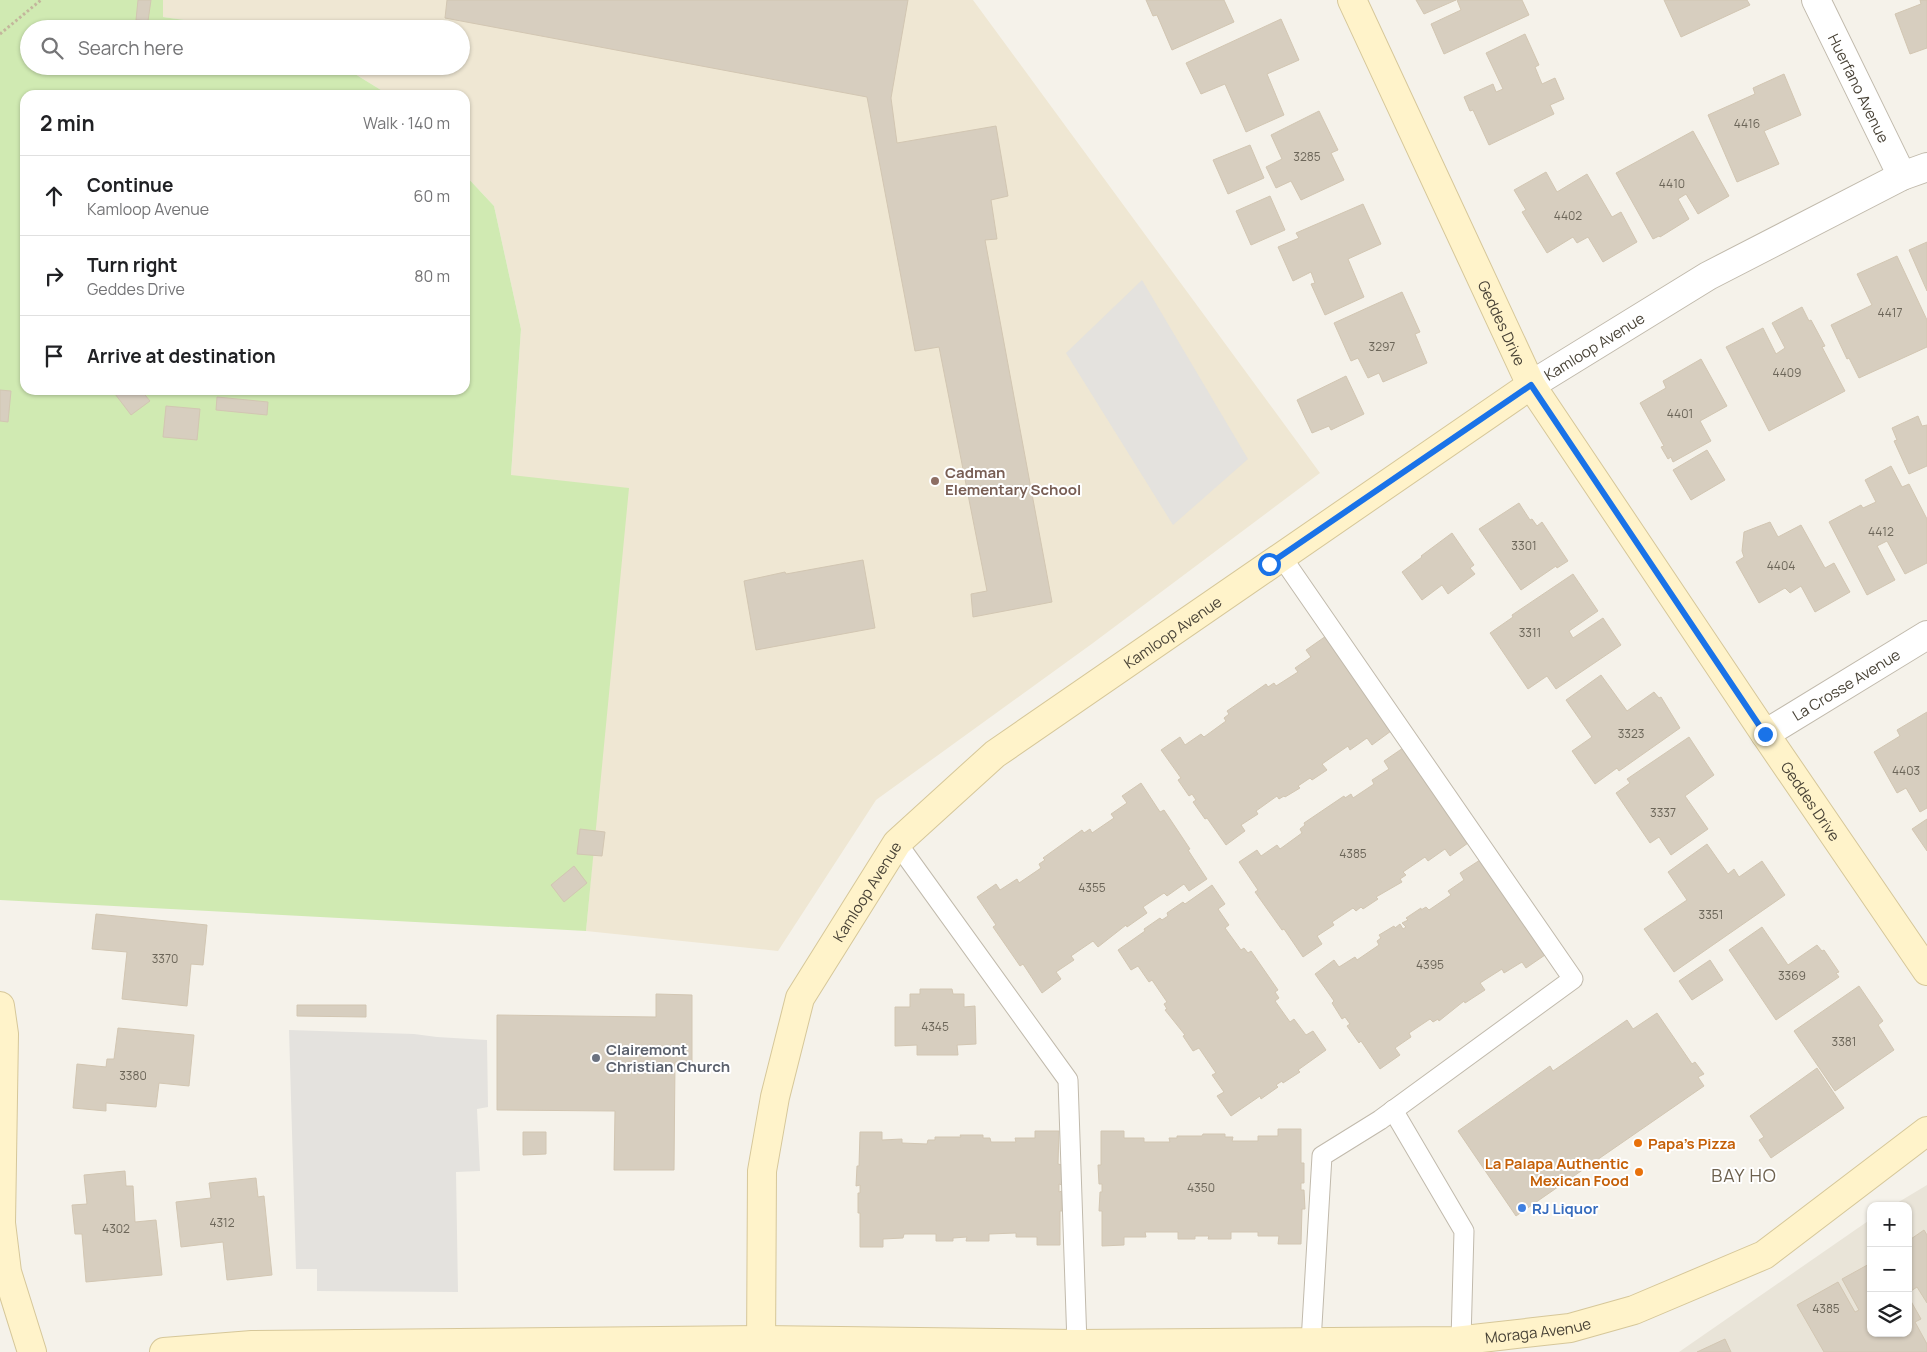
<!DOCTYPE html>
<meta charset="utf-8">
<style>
:root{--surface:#fff;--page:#f2f2f2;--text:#202124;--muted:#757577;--line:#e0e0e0}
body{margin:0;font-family:Manrope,sans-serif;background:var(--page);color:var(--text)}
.controls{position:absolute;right:15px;bottom:15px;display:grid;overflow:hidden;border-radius:10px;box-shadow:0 1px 4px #0004}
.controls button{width:45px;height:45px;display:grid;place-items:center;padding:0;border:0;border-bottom:1px solid var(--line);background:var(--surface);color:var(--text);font:25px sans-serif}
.stop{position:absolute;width:15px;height:15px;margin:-11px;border:4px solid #1a73e8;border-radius:50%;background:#fff}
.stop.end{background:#1a73e8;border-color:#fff;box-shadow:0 1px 5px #0008}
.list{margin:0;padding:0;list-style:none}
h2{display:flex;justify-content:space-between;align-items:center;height:65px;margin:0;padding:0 20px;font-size:21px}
h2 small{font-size:16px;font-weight:400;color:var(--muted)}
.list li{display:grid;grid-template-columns:32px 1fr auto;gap:15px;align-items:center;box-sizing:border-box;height:80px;padding:0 20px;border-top:1px solid var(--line)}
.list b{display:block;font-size:19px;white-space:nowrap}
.list p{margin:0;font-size:16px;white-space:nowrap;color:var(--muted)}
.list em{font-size:16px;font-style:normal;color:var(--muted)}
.icon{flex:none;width:28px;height:28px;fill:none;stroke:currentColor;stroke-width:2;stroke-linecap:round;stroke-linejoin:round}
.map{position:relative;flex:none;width:1927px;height:1352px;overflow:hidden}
.search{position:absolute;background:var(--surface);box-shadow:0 1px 4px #0004;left:20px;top:20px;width:450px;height:55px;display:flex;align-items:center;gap:12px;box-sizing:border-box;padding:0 18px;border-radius:28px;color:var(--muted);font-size:19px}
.panel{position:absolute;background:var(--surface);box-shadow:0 1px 4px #0004;left:20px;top:90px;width:450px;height:305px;border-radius:15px}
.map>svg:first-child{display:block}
</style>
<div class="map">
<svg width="1927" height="1352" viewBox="0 0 1927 1352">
<rect width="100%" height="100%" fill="#f5f2ea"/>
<polygon fill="#e9e4d8" points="1927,1185 1927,1352 1679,1352 1871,1219 1871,1333 1908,1333 1908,1206 1892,1206"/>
<polygon fill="#efe7d3" points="163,0 973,0 1320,473 1093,643 876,800 778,951 586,931 596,821 511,475 521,329 494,206 465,175 465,95 389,95 342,66 461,66 461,29 249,29 163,17"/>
<polygon fill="#d0eab2" points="0,0 163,0 163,17 249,29 29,29 29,66 342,66 389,95 25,95 25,390 465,390 465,175 494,206 521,329 511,475 629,488 586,931 0,900"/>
<g fill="#e4e2de">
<polygon points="1142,280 1248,459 1173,525 1066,353"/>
<polygon points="289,1030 414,1034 437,1037 487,1040 488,1107 477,1109 480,1171 456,1172 458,1292 317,1291 317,1269 296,1269"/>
</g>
<g fill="#d7cebf" stroke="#d2c6b2">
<polygon points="138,0 151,0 148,21 136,20"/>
<polygon points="447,0 908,0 891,98 897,143 996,126 1008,196 991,200 997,239 985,240 1052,602 973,617 971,594 987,591 939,347 915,351 867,97 445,18"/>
<polygon points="1146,0 1224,0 1234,22 1172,50 1157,15 1153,16"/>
<polygon points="1416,0 1456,0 1424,14"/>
<polygon points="1457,0 1522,0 1529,15 1444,54 1431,24 1461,10"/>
<polygon points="1664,0 1747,0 1750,5 1681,37"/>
<polygon points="1920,0 1927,0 1927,48 1910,54 1895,14 1921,4"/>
<polygon points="1281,19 1299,60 1267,74 1284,115 1246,132 1225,84 1201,94 1186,63"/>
<polygon points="1525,34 1539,65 1535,67 1542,84 1555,78 1564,99 1550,105 1554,114 1489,145 1473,110 1470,111 1464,97 1493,84 1496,92 1503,89 1486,53"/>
<polygon points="1784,74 1801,115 1764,131 1779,164 1737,182 1708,115 1755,94 1753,88"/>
<polygon points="1319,111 1338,150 1331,153 1344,180 1301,200 1291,181 1276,188 1266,167 1282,159 1271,135"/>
<polygon points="1693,131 1729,196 1698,214 1686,194 1678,199 1689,219 1660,237 1659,236 1653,239 1616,173"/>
<polygon points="1250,145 1264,178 1228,194 1213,160"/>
<polygon points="1546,172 1557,192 1587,174 1612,217 1621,212 1637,242 1603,262 1588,237 1577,243 1573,237 1547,253 1522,212 1526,210 1514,190"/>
<polygon points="1270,196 1285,230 1251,245 1236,211"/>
<polygon points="1363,204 1381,244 1348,259 1364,297 1325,315 1311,284 1315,283 1311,272 1293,281 1278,247 1299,238 1296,233"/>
<polygon points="1927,242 1927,291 1909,250"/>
<polygon points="1897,256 1927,320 1927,347 1859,378 1849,358 1847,359 1831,325 1872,305 1857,274"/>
<polygon points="1402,292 1420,332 1415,334 1427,363 1383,382 1379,373 1368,378 1358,358 1351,361 1334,323"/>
<polygon points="1802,307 1809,321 1811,320 1825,346 1822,347 1845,391 1769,431 1726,347 1763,328 1776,354 1785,348 1772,323"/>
<polygon points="1701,359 1727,406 1700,421 1711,441 1673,462 1671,457 1668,459 1661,447 1664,446 1640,403 1666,388 1663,381"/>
<polygon points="1346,376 1364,414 1331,430 1329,426 1312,433 1297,400"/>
<polygon points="0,390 11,391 8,422 0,421"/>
<polygon points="112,390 141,390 150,401 131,415"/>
<polygon points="217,397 268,402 267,415 216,410"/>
<polygon points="166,406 200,409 197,440 163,437"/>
<polygon points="1918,416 1922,426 1927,425 1927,466 1909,474 1894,441 1897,440 1892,428"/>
<polygon points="1707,450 1725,480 1691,500 1673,470"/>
<polygon points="1891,466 1902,487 1909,484 1927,519 1927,563 1905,574 1887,541 1877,546 1895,580 1867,595 1829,522 1861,505 1863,508 1876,502 1865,480"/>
<polygon points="1519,503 1530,520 1532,519 1537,526 1542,522 1568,561 1557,568 1556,566 1521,590 1479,529"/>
<polygon points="1770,522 1778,537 1801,525 1825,568 1834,563 1850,592 1815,612 1801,586 1790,593 1785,588 1759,603 1736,562 1744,557 1742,551 1744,532"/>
<polygon points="1452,533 1474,565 1470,568 1475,574 1448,594 1442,585 1422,600 1402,572 1422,557 1421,556"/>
<polygon points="863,560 875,628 756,650 744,581 785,572 786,574"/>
<polygon points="1573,574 1598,611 1569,631 1573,638 1603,618 1621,645 1556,689 1547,676 1528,689 1490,633 1513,617 1512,615"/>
<polygon points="1326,636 1391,731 1372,745 1367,738 1350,750 1348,746 1322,764 1327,770 1312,780 1310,778 1298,786 1300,788 1285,797 1284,796 1279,799 1277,796 1256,811 1258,814 1241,825 1245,831 1226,845 1207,818 1205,819 1193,802 1196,800 1192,794 1189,796 1178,780 1181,778 1161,750 1180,737 1185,745 1201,734 1204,737 1226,721 1224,718 1229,714 1227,711 1266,684 1268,687 1274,683 1276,686 1298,672 1295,668 1311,657 1306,650"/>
<polygon points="1601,675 1627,711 1654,692 1659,698 1661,697 1680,728 1619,771 1617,768 1595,784 1572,751 1592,737 1566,700"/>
<polygon points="1927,712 1927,808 1920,812 1906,788 1897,793 1874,752 1900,736 1897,730"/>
<polygon points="1689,737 1714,775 1685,796 1708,829 1671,855 1659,837 1650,843 1616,793 1630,783 1627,779"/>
<polygon points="1403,748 1437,799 1440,797 1449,815 1468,843 1450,856 1445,849 1428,861 1425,857 1403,872 1406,875 1400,879 1402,882 1376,897 1378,899 1363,909 1361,907 1356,911 1353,908 1332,922 1334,925 1317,936 1322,944 1303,957 1284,929 1282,930 1255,892 1258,890 1239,862 1257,850 1261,856 1277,845 1280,849 1302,833 1300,829 1305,825 1304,823 1344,796 1345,798 1351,794 1353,798 1374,784 1372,780 1389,769 1384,761"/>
<polygon points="1141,783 1160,812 1164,810 1190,849 1188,850 1207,879 1189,891 1184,884 1167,896 1164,893 1143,907 1147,913 1127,927 1126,925 1098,947 1093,941 1071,956 1074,960 1056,972 1061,979 1042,993 1023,964 1020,966 993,927 996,925 977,897 996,884 1000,890 1017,879 1019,883 1041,868 1039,864 1045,860 1043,858 1082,830 1084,833 1090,829 1092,833 1114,818 1111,814 1127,803 1122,796"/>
<polygon points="1927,819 1927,851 1912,829"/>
<polygon points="580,829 605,832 602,856 577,854"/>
<polygon points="1707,844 1728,874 1734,869 1739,877 1762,861 1785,895 1674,972 1644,929 1687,900 1668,872"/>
<polygon points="1480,860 1498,888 1502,886 1514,910 1517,908 1526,927 1545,955 1526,968 1522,962 1504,973 1502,969 1480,983 1485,990 1465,1003 1464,1001 1439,1021 1438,1019 1433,1022 1430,1019 1409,1033 1411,1037 1395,1048 1400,1055 1380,1069 1361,1041 1359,1043 1347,1026 1350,1024 1345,1017 1342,1019 1332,1003 1334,1001 1315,974 1334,960 1339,967 1355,957 1357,960 1379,945 1377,941 1381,938 1379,935 1394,926 1395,928 1400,924 1403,929 1406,927 1402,923 1408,920 1406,918 1421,908 1421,910 1426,907 1429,910 1451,895 1448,891 1464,880 1460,873"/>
<polygon points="574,866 587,883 564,902 551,885"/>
<polygon points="1212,885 1225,904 1218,909 1229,925 1225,928 1241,950 1244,948 1248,953 1251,951 1278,990 1275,992 1279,998 1275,1001 1290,1022 1294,1019 1306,1035 1313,1031 1326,1050 1298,1070 1300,1072 1283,1083 1282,1081 1276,1085 1278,1087 1261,1099 1260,1096 1231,1116 1217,1096 1224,1092 1212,1075 1216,1073 1199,1048 1193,1051 1183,1036 1185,1035 1165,1010 1167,1009 1164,1004 1167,1002 1152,980 1149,982 1138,966 1131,970 1118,950 1145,931 1144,929 1160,918 1162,920 1168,916 1167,913 1183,902 1185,904"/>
<polygon points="96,914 207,925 203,965 191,964 187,1006 122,999 127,952 92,949"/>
<polygon points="1762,927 1788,965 1817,945 1822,951 1824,950 1839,972 1836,973 1839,977 1776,1020 1729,950"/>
<polygon points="1710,960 1723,980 1692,1000 1679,981"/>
<polygon points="1859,986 1883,1021 1878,1025 1894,1050 1835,1091 1794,1031"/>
<polygon points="920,989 952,989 953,994 964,994 964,1007 975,1006 976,1044 957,1045 958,1055 917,1055 917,1045 895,1046 895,1007 910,1007 910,994 920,994"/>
<polygon points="656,994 692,995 692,1062 675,1062 674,1170 614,1170 615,1111 497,1110 497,1015 656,1017"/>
<polygon points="297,1005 366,1005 366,1017 297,1016"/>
<polygon points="1657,1013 1692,1064 1695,1062 1704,1074 1698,1077 1704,1086 1516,1216 1458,1131 1550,1066 1553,1071 1627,1020 1633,1029"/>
<polygon points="118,1028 194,1035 189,1086 159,1083 156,1107 106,1103 106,1111 73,1108 77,1064 106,1067 107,1059 114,1059"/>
<polygon points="1817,1068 1844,1108 1771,1158 1759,1140 1764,1137 1750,1116"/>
<polygon points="1278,1129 1301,1129 1301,1163 1304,1163 1304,1183 1301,1183 1301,1190 1304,1190 1305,1209 1302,1209 1301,1244 1278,1244 1279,1236 1258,1236 1258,1232 1231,1232 1231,1239 1208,1239 1209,1236 1195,1236 1195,1239 1178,1239 1178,1232 1145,1232 1146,1237 1124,1237 1124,1245 1102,1246 1102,1211 1099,1211 1100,1192 1102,1192 1102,1184 1099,1184 1098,1165 1101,1165 1101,1131 1124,1131 1124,1138 1144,1138 1144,1142 1170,1142 1169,1138 1177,1138 1177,1136 1202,1136 1203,1134 1225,1134 1225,1137 1233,1137 1232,1141 1258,1141 1258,1136 1278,1136"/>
<polygon points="1035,1131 1059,1131 1058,1164 1062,1165 1062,1185 1059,1184 1059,1192 1062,1191 1062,1211 1060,1211 1060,1245 1037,1245 1037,1237 1016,1237 1016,1233 989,1234 989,1241 966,1241 967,1237 953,1238 953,1241 936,1241 936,1234 904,1234 903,1238 883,1239 883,1247 860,1247 860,1213 858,1213 858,1193 860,1193 860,1185 856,1186 857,1166 859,1166 860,1132 882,1132 882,1140 902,1139 902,1143 927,1144 928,1140 935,1140 935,1137 961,1137 960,1135 983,1135 983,1138 990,1138 991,1142 1016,1142 1015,1138 1035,1138"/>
<polygon points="523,1132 546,1132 546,1154 523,1155"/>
<polygon points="125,1171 126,1186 133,1186 135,1222 156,1220 162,1275 86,1282 82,1234 75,1234 72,1205 87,1204 84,1175"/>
<polygon points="256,1178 258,1197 264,1196 272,1275 227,1280 223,1242 181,1247 176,1202 211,1198 209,1183"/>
<polygon points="1924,1230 1927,1235 1927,1303 1917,1287 1911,1291 1908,1287 1908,1241"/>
<polygon points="1871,1263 1871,1333 1908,1333 1908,1296 1921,1319 1915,1322 1927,1344 1927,1352 1824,1352 1797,1305 1838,1282 1855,1312 1859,1310 1842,1279"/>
<polygon points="1725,1339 1731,1352 1697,1352"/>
</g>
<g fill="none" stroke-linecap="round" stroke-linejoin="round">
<defs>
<g id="lane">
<polyline points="1281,556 1573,979 1380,1120 1322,1156 1311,1342"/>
<polyline points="897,843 1068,1080 1077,1344"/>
<polyline points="1393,1110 1464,1231 1461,1340"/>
</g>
<g id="street">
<path id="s1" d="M 1816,0 L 1902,176"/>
<path id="s2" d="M 1531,385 L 1708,276 L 1902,176 L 1927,167"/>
<path id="s3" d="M 1765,734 L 1927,635"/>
</g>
<g id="secondary">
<path id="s4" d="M 1352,0 L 1531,385 L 1765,734 L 1927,971"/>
<polyline points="0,1006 4,1034 1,1223 7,1272 32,1352"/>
<path id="s5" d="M 164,1352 L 252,1345 L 761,1340 L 1077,1344 L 1455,1341 L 1570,1328 L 1634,1310 L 1764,1255 L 1927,1131"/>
<path id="s6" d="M 761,1352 L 762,1171 L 775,1097 L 800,998 L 897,843 L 995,754 L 1531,385"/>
</g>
</defs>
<use href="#lane" stroke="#c1baac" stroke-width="21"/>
<use href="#street" stroke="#c1baac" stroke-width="30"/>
<use href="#secondary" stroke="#d6c799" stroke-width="30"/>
<polyline stroke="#c3b69c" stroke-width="3" stroke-dasharray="2.5 2.5" stroke-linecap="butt" points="0,34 41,0"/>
<use href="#lane" stroke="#fff" stroke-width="19"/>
<use href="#street" stroke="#fff" stroke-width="28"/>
<use href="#secondary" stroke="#fff3ca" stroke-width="28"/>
</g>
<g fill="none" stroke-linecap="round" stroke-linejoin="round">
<polyline stroke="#1a73e8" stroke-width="6" points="1269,564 1531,385 1765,734"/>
</g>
<circle fill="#8d6e63" stroke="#fff" stroke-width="2" cx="935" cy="481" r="5"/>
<circle fill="#6b7280" stroke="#fff" stroke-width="2" cx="596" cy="1058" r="5"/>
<g fill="#e8710a" stroke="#fff" stroke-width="2">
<circle cx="1638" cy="1143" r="5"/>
<circle cx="1639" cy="1172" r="5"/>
</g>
<circle fill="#3f7fe0" stroke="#fff" stroke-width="2" cx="1522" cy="1208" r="5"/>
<g text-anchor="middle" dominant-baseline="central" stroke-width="4" stroke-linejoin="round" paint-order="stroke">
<g font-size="12" fill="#6c6659">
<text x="1747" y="123">4416</text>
<text x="1307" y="156">3285</text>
<text x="1672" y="183">4410</text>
<text x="1568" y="215">4402</text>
<text x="1890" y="312">4417</text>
<text x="1382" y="346">3297</text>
<text x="1787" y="372">4409</text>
<text x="1680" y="413">4401</text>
<text x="1881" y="531">4412</text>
<text x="1524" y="545">3301</text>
<text x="1781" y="565">4404</text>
<text x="1530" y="632">3311</text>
<text x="1631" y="733">3323</text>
<text x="1906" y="770">4403</text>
<text x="1663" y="812">3337</text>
<text x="1353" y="853">4385</text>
<text x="1092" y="887">4355</text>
<text x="1711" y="914">3351</text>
<text x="165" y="958">3370</text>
<text x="1430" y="964">4395</text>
<text x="1792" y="975">3369</text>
<text x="935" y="1026">4345</text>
<text x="1844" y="1041">3381</text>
<text x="133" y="1075">3380</text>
<text x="1201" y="1187">4350</text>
<text x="222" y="1222">4312</text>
<text x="116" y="1228">4302</text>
<text x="1826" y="1308">4385</text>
</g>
<g font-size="15" fill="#494337" stroke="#fff">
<text stroke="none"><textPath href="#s1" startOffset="98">Huerfano Avenue</textPath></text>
<text stroke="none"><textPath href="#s4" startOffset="356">Geddes Drive</textPath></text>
<text stroke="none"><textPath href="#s2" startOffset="74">Kamloop Avenue</textPath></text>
<text stroke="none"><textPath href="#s6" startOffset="889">Kamloop Avenue</textPath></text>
<text stroke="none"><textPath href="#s3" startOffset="95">La Crosse Avenue</textPath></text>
<text stroke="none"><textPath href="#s4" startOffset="926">Geddes Drive</textPath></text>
<text stroke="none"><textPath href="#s6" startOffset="484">Kamloop Avenue</textPath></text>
<text stroke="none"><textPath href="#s5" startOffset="1375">Moraga Avenue</textPath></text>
</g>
<g font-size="15" font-weight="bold" fill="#785e54" stroke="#fff" text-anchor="start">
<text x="945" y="472">Cadman<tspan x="945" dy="17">Elementary School</tspan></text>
</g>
<g font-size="15" font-weight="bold" fill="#5b616d" stroke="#fff" text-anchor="start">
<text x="606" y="1049">Clairemont<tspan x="606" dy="17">Christian Church</tspan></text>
</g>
<g font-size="15" font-weight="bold" fill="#c56008" stroke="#fff" text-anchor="start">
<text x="1648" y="1143">Papa's Pizza</text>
<text x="1629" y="1163" text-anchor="end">La Palapa Authentic<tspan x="1629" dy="17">Mexican Food</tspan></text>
</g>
<g font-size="15" font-weight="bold" fill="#366cbe" stroke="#fff" text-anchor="start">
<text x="1532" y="1208">RJ Liquor</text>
</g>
<g font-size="18" letter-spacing="1" fill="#6d614e" stroke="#fff">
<text x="1744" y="1175">BAY HO</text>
</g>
</g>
</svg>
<div class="controls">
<button>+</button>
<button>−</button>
<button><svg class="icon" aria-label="layers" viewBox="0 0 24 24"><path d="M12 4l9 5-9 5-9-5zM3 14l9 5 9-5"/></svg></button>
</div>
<div class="stop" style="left:1269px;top:564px"></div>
<div class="stop end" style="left:1765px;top:734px"></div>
<div class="search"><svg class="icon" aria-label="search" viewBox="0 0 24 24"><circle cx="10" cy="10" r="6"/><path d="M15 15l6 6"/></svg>Search here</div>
<section class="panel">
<h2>2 min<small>Walk · 140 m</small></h2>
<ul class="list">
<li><svg class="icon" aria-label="ahead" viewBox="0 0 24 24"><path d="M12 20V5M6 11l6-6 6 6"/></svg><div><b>Continue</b><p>Kamloop Avenue</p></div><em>60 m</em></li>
<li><svg class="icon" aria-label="right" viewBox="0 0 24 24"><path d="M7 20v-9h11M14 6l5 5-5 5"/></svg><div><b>Turn right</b><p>Geddes Drive</p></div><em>80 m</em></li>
<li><svg class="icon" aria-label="arrive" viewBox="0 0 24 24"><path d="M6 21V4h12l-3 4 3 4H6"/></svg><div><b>Arrive at destination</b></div></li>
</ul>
</section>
</div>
